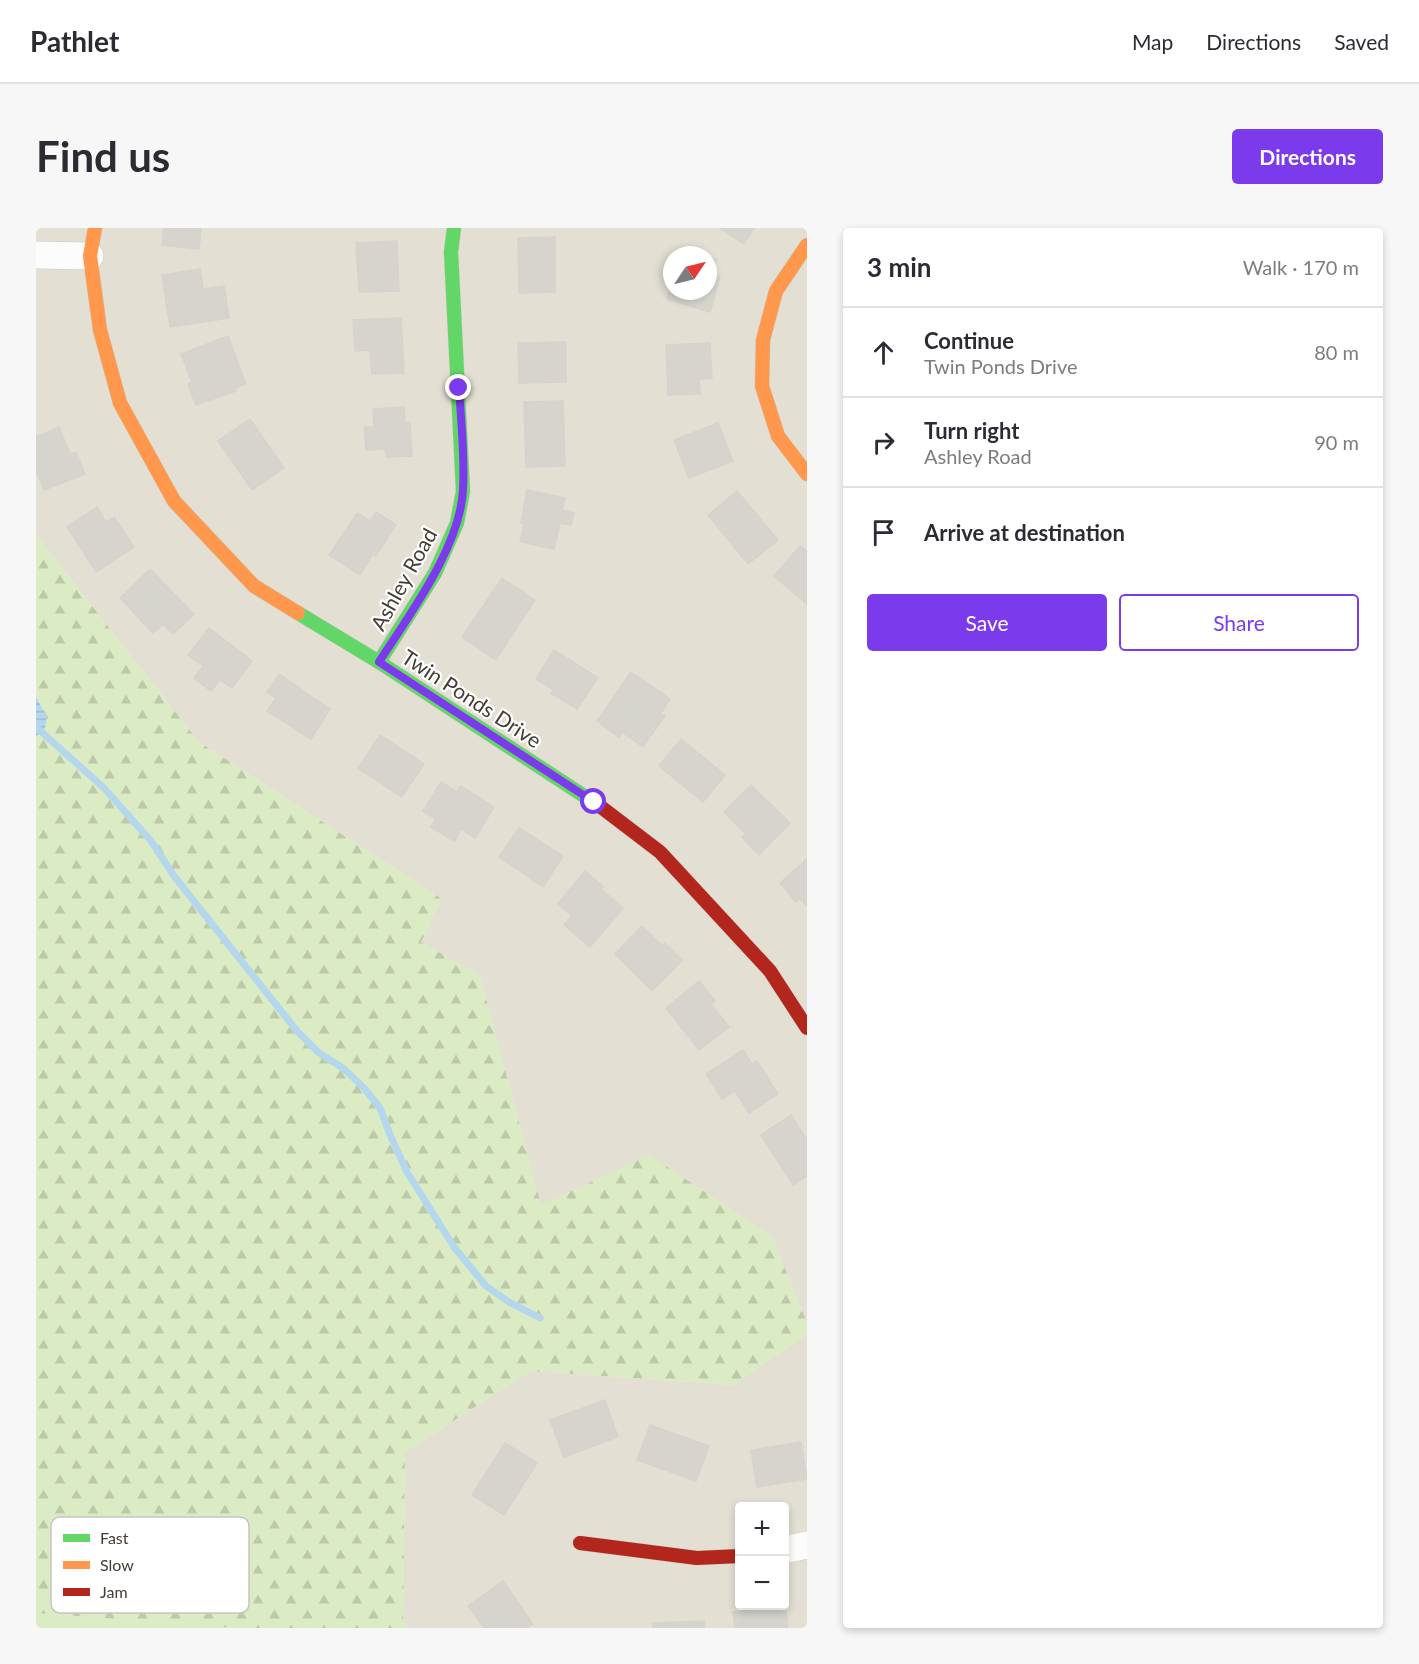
<!DOCTYPE html>
<meta charset="utf-8">
<style>
:root{--surface:#fff;--page:#f7f7f7;--text:#2b2b33;--muted:#7c7c81;--line:#e1e1e2;--accent:#7c3aed}
body{margin:0;font-family:Lato,sans-serif;background:var(--page);color:var(--text)}
.controls{position:absolute;right:18px;bottom:18px;display:grid;overflow:hidden;border-radius:6px;box-shadow:0 3px 9px #0003}
.controls button{width:54px;height:54px;display:grid;place-items:center;padding:0;border:0;border-bottom:2px solid var(--line);background:var(--surface);color:var(--text);font:30px sans-serif}
.compass{position:absolute;left:627px;top:18px;width:54px;height:54px;border-radius:50%;background:var(--surface);box-shadow:0 3px 9px #0003;rotate:55deg}
.stop{position:absolute;width:18px;height:18px;margin:-14px;border:4px solid #7c3aed;border-radius:50%;background:#fff}
.stop.end{background:#7c3aed;border-color:#fff;box-shadow:0 2px 6px #0008}
.list{margin:0;padding:0;list-style:none}
h2{display:flex;justify-content:space-between;align-items:center;height:78px;margin:0;padding:0 24px;font-size:26px}
h2 small{font-size:20px;font-weight:400;color:var(--muted)}
.list li{display:grid;grid-template-columns:39px 1fr auto;gap:18px;align-items:center;box-sizing:border-box;height:90px;padding:0 24px;border-top:2px solid var(--line)}
.list b{display:block;font-size:22px;white-space:nowrap}
.list p{margin:0;font-size:20px;white-space:nowrap;color:var(--muted)}
.list em{font-size:20px;font-style:normal;color:var(--muted)}
.actions{display:flex;gap:12px;padding:18px 24px}
.actions a{flex:1;padding:14px 0;border:2px solid var(--accent);border-radius:6px;text-align:center;font-size:21px;color:var(--accent)}
.actions .main{background:var(--accent);color:#fff}
.icon{flex:none;width:33px;height:33px;fill:none;stroke:currentColor;stroke-width:2;stroke-linecap:round;stroke-linejoin:round}
.map{position:relative;flex:none;width:771px;height:1400px;overflow:hidden;border-radius:6px}
header{display:flex;align-items:center;gap:36px;box-sizing:border-box;height:84px;padding:0 30px;background:var(--surface);border-bottom:2px solid var(--line)}
header strong{font-size:28px}
nav{display:flex;gap:33px;margin-inline-start:auto;font-size:21px}
.intro{display:flex;align-items:center;justify-content:space-between;box-sizing:border-box;height:144px;padding:0 36px}
h1{margin:0;font-size:42px}
.button{padding:15px 27px;border-radius:6px;background:var(--accent);color:#fff;font-size:21px;font-weight:700}
main{display:flex;gap:36px;padding:0 36px}
aside{flex:1;background:var(--surface);border-radius:6px;box-shadow:0 3px 9px #0003}
.map>svg:first-child{display:block}
</style>
<header>
<strong>Pathlet</strong>
<nav><a>Map</a><a>Directions</a><a>Saved</a></nav>
</header>
<div class="intro"><h1>Find us</h1><a class="button">Directions</a></div>
<main>
<div class="map">
<svg width="771" height="1400" viewBox="0 0 771 1400">
<defs>
<pattern id="forest-firs" width="22" height="20" patternUnits="userSpaceOnUse" patternTransform="scale(1.5)"><rect width="22" height="20" fill="#dbebc4"/><path d="M5 1l3.5 6h-7zM16 11l3.5 6h-7z" fill="#bdcaa9"/></pattern>
<pattern id="water-rules" width="6" height="5" patternUnits="userSpaceOnUse" patternTransform="scale(1.5)"><rect width="6" height="5" fill="#b4d7ee"/><path d="M0 2.5h6" fill="none" stroke="#9cb9cd"/></pattern>
</defs>
<rect width="100%" height="100%" fill="#eeede6"/>
<g fill="#e3dfd3" fill-rule="evenodd">
<path d="M 0,0 L 771,0 L 771,1095 L 736,1008 L 505,978 L 444,748 L 384,714 L 406,671 L 163,514 L 0,307 ZM 636,27 L 672,27 L 672,63 L 636,63 Z"/>
<path d="M 771,1106 L 771,1400 L 372,1400 L 367,1394 L 369,1224 L 495,1143 L 697,1157 ZM 704,1278 L 748,1278 L 748,1378 L 704,1378 Z"/>
</g>
<polygon fill="#dbebc4" points="0,1385 200,1400 0,1400"/>
<polygon fill="url(#forest-firs)" points="0,307 163,514 406,671 385,714 444,748 505,977 613,927 736,1008 771,1095 771,1106 698,1157 495,1143 369,1224 367,1394 372,1400 200,1400 0,1385"/>
<polygon fill="url(#water-rules)" points="0,469 11,489 9,500 0,509"/>
<g fill="none" stroke-linecap="round" stroke-linejoin="round">
<polyline stroke="#b4d7ee" stroke-width="7" points="0,499 68,560 115,613 138,648 261,803 283,825 307,840 328,860 344,880 355,909 371,944 418,1019 450,1058 473,1074 504,1090"/>
</g>
<g fill="#d6d4cd" stroke="#d6d3cc" stroke-width="1.5">
<polygon points="128,0 165,0 163,21 126,17"/>
<polygon points="684,0 718,0 708,16"/>
<polygon points="519,9 519,64 483,65 482,10"/>
<polygon points="361,13 363,63 323,64 320,15"/>
<polygon points="646,21 667,27 644,27"/>
<polygon points="672,29 680,31 675,47 684,49 674,84 631,71 636,55 636,63 672,63"/>
<polygon points="164,41 167,61 188,58 193,90 134,99 126,47"/>
<polygon points="365,90 368,145 336,146 334,122 319,123 317,92"/>
<polygon points="192,108 210,156 199,160 200,163 160,177 152,156 156,154 145,126"/>
<polygon points="530,114 530,154 483,155 482,115"/>
<polygon points="674,115 676,150 663,151 664,166 632,167 630,117"/>
<polygon points="527,173 529,238 490,239 488,174"/>
<polygon points="368,179 369,195 374,195 376,228 350,229 349,221 330,222 328,199 338,199 337,181"/>
<polygon points="214,191 248,240 216,262 182,213"/>
<polygon points="682,195 697,233 653,250 638,212"/>
<polygon points="23,199 34,226 40,224 49,246 8,262 0,242 0,209"/>
<polygon points="491,262 529,270 526,282 538,285 535,297 524,295 518,321 484,314 488,296 485,295"/>
<polygon points="701,263 742,312 712,336 672,287"/>
<polygon points="61,279 70,294 78,289 98,319 60,344 31,299"/>
<polygon points="340,284 360,297 340,328 337,326 324,347 293,327 321,285 334,293"/>
<polygon points="764,318 771,323 771,376 738,348"/>
<polygon points="114,341 158,386 137,406 127,396 117,405 84,370"/>
<polygon points="466,350 499,372 460,432 426,409"/>
<polygon points="173,400 216,433 196,460 184,452 175,463 158,450 167,438 152,427"/>
<polygon points="518,422 562,450 541,481 515,465 518,462 500,451"/>
<polygon points="595,444 634,471 625,485 629,488 607,519 586,504 583,509 561,493"/>
<polygon points="243,446 294,481 275,511 231,483 240,470 231,464"/>
<polygon points="344,507 388,536 366,569 322,540"/>
<polygon points="645,511 689,547 667,574 623,538"/>
<polygon points="405,554 421,564 425,558 458,579 439,610 425,601 418,613 395,599 400,591 387,583"/>
<polygon points="715,557 754,595 723,627 706,609 710,606 688,584"/>
<polygon points="483,600 527,628 507,659 463,629"/>
<polygon points="771,631 771,678 764,670 760,674 744,655"/>
<polygon points="549,643 568,659 565,661 587,680 554,719 528,697 536,688 522,676"/>
<polygon points="606,698 626,718 629,715 646,732 616,763 579,726"/>
<polygon points="663,753 679,773 675,776 693,799 663,822 630,780"/>
<polygon points="707,822 716,836 721,833 742,866 713,885 699,863 686,871 670,846"/>
<polygon points="755,887 771,912 771,948 757,957 725,907"/>
<polygon points="569,1172 582,1209 528,1229 514,1192"/>
<polygon points="614,1197 673,1218 660,1253 601,1232"/>
<polygon points="765,1214 771,1251 721,1259 715,1222"/>
<polygon points="469,1215 501,1235 468,1287 436,1267"/>
<polygon points="467,1353 497,1396 491,1400 448,1400 432,1378"/>
<polygon points="749,1375 752,1400 699,1400 697,1384 727,1381 727,1378 748,1378"/>
<polygon points="668,1393 668,1400 617,1400 617,1395"/>
</g>
<g fill="none" stroke-linecap="round" stroke-linejoin="round">
<defs>
<g id="street">
<polyline points="0,27 54,28"/>
<polyline points="748,1322 771,1317"/>
</g>
<g id="fast">
<polyline points="262,385 343,434 565,579"/>
<polyline points="343,434 399,345 421,295 427,263 415,24 418,0"/>
</g>
<g id="slow">
<polyline points="59,0 54,28 64,102 84,175 138,273 218,358 262,385"/>
<polyline points="771,17 740,63 727,112 726,158 742,208 771,246"/>
</g>
<g id="jam">
<polyline points="565,579 624,624 734,743 771,800"/>
<polyline points="544,1315 661,1330 704,1328"/>
</g>
</defs>
<use href="#street" stroke="#cbc9c2" stroke-width="28"/>
<use href="#fast" stroke="#cfcbbe" stroke-width="15"/>
<use href="#slow" stroke="#cfcbbe" stroke-width="15"/>
<use href="#jam" stroke="#cfcbbe" stroke-width="15"/>
<use href="#street" stroke="#fcfcfb" stroke-width="27"/>
<use href="#fast" stroke="#63d668" stroke-width="14"/>
<use href="#slow" stroke="#ff974d" stroke-width="14"/>
<use href="#jam" stroke="#b3261e" stroke-width="14"/>
</g>
<g fill="none" stroke-linecap="round" stroke-linejoin="round">
<path stroke="#7c3aed" stroke-width="8" d="M 423,160 C 425,193 429,228 427,261 C 425,318 373,387 343,434 L 558,574"/>
</g>
<g text-anchor="middle" dominant-baseline="central" stroke-width="4.5" stroke-linejoin="round" paint-order="stroke">
<g font-size="21" fill="#443d33" stroke="#fff">
<text transform="translate(367 351) rotate(-61)">Ashley Road</text>
<text transform="translate(436 470) rotate(33)">Twin Ponds Drive</text>
</g>
</g>
<rect x="15" y="1289" width="198" height="96" rx="9" fill="#fff" stroke="#c7c5c2" stroke-width="1.5"/>
<rect x="27" y="1306" width="27" height="8" fill="#63d668"/>
<rect x="27" y="1333" width="27" height="8" fill="#ff974d"/>
<rect x="27" y="1360" width="27" height="8" fill="#b3261e"/>
<g font-size="16" fill="#443d33">
<text x="64" y="1316">Fast</text>
<text x="64" y="1343">Slow</text>
<text x="64" y="1370">Jam</text>
</g>
</svg>
<div class="controls">
<button>+</button>
<button>−</button>
</div>
<svg class="compass" viewBox="-18 -18 36 36"><path d="M0-13l5 13h-10z" fill="#e53935"/><path d="M0 13l5-13h-10z" fill="#7c7c81"/></svg>
<div class="stop" style="left:558px;top:574px"></div>
<div class="stop end" style="left:423px;top:160px"></div>
</div>
<aside>
<h2>3 min<small>Walk · 170 m</small></h2>
<ul class="list">
<li><svg class="icon" aria-label="ahead" viewBox="0 0 24 24"><path d="M12 20V5M6 11l6-6 6 6"/></svg><div><b>Continue</b><p>Twin Ponds Drive</p></div><em>80 m</em></li>
<li><svg class="icon" aria-label="right" viewBox="0 0 24 24"><path d="M7 20v-9h11M14 6l5 5-5 5"/></svg><div><b>Turn right</b><p>Ashley Road</p></div><em>90 m</em></li>
<li><svg class="icon" aria-label="arrive" viewBox="0 0 24 24"><path d="M6 21V4h12l-3 4 3 4H6"/></svg><div><b>Arrive at destination</b></div></li>
</ul>
<div class="actions"><a class="main">Save</a><a>Share</a></div>
</aside>
</main>
